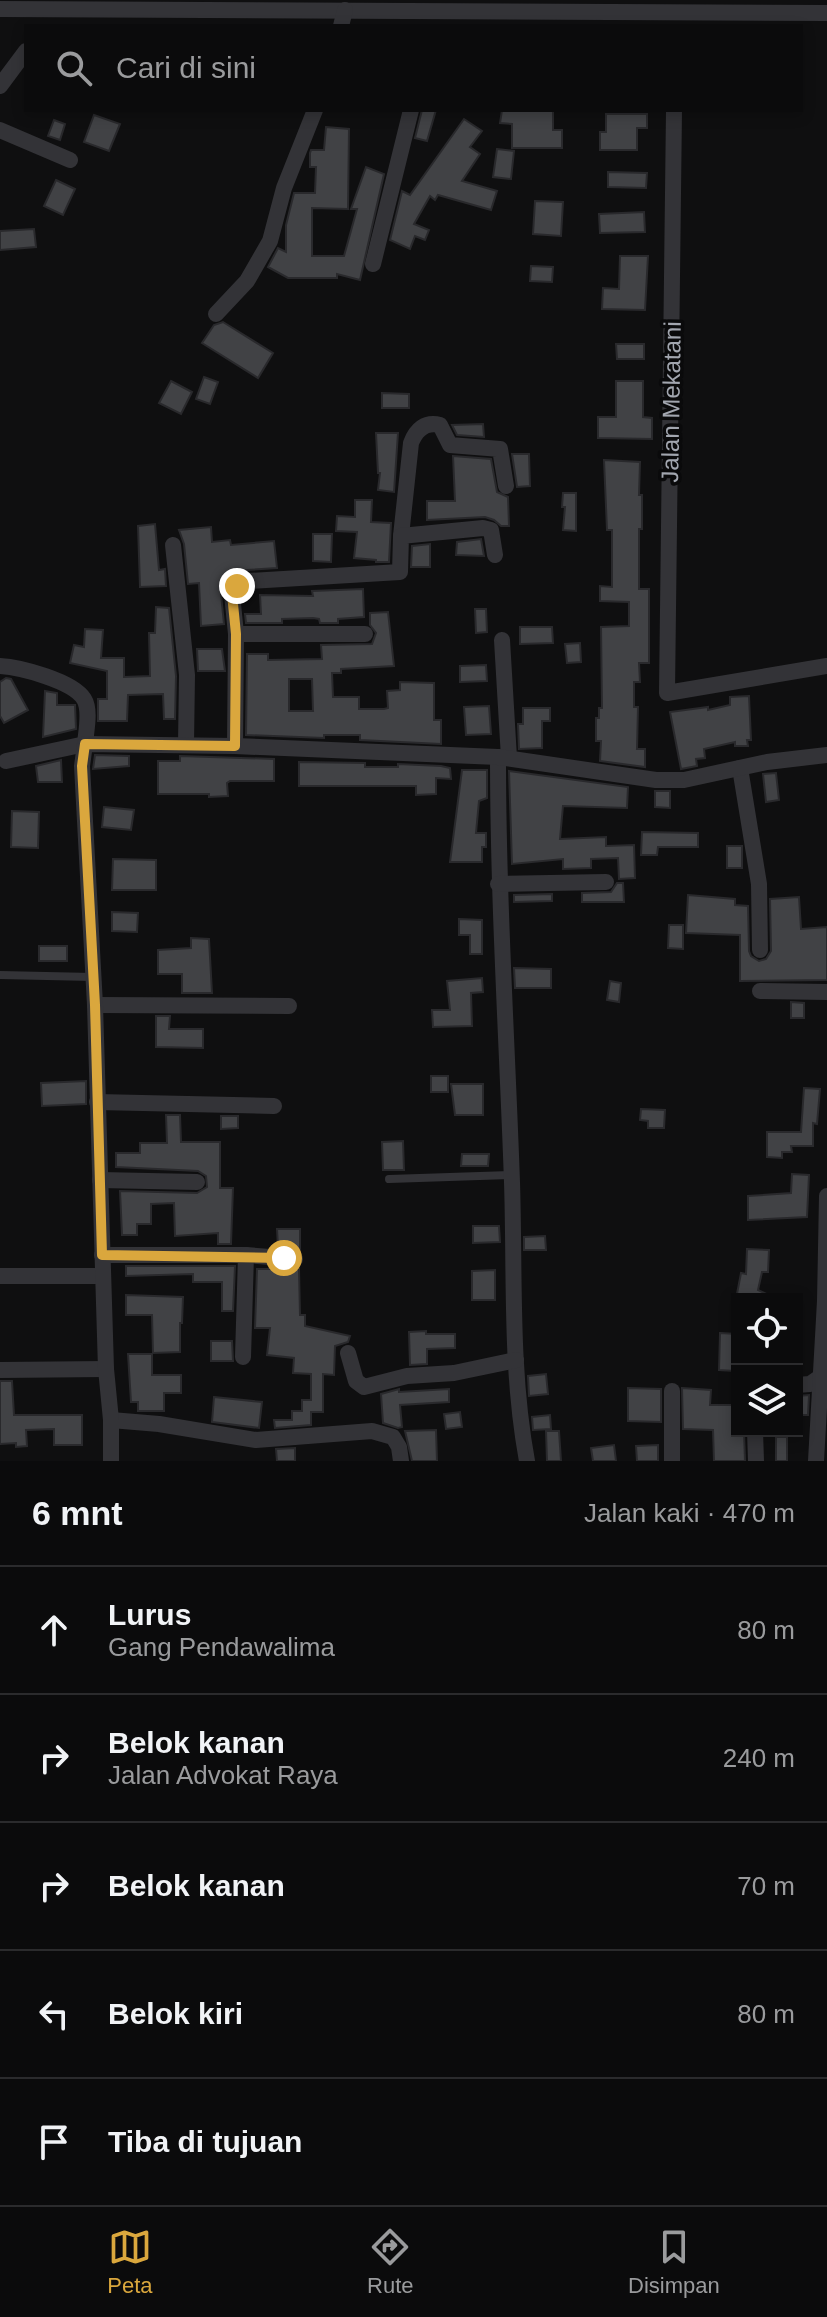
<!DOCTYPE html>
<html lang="id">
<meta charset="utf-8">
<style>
:root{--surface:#0b0b0c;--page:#141415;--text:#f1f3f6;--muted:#9a9b9d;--line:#2b2b2d;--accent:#daa73d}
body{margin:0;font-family:Arial,sans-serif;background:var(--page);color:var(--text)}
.controls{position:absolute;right:24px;bottom:24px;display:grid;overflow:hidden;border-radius:0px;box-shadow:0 4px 12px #0003}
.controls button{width:72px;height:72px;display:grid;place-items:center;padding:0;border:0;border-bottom:2px solid var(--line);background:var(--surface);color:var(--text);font:40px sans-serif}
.stop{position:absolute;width:24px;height:24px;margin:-18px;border:6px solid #daa73d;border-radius:50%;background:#fff}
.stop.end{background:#daa73d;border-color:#fff;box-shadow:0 2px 8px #0008}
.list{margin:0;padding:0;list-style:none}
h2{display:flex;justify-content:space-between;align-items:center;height:104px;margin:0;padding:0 32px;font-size:34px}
h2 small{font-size:26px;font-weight:400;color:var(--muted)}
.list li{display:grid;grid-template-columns:52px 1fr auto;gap:24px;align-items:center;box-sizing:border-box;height:128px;padding:0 32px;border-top:2px solid var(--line)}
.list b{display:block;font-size:30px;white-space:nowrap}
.list p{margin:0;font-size:26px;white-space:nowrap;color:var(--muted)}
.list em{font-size:26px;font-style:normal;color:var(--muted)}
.icon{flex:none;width:44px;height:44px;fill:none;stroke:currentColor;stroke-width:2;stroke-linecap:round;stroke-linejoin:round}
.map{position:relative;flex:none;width:827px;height:1461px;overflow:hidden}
.search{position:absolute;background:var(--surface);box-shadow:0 4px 12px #0003;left:24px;right:24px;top:24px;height:88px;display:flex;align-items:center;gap:20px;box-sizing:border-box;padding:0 28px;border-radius:0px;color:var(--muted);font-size:30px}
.sheet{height:744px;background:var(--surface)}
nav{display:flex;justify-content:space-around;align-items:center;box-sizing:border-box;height:112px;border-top:2px solid var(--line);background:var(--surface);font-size:22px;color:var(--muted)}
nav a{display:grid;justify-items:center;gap:4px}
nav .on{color:var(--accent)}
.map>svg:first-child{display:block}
</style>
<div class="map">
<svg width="827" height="1461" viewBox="0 0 827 1461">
<rect width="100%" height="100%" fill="#0f0f10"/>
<g fill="#414245" stroke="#29292c" stroke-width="2" fill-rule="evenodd">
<polygon points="422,110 436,110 427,141 415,138"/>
<polygon points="502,110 553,110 553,130 562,130 562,148 512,148 512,124 500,123"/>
<polygon points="606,114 647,114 647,128 637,128 637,150 600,150 600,132 606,132"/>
<polygon points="94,115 120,124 109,151 84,142"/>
<polygon points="464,119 482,131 470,147 480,154 462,181 497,191 491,210 438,195 435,200 430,196 414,224 429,230 425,240 415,236 410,249 390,240 402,191 410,195"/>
<polygon points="54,120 65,124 60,140 48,136"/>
<polygon points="326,127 349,129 348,209 312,208 312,256 344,256 357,209 351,209 366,167 384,174 360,280 337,274 337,278 288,278 268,267 278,248 286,252 286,225 294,193 315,193 316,167 310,167 310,153 311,150 324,150"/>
<polygon points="497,149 514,151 511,179 493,177"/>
<polygon points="608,172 647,173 646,188 608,187"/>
<polygon points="56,180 75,189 63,215 44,206"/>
<polygon points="535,201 563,202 561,236 533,234"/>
<polygon points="644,212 645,232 600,233 599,214"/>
<polygon points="34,229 36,247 0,250 0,231"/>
<polygon points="620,256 648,256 645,310 602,309 603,288 619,289"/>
<polygon points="531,266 553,267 552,282 530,281"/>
<polygon points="223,322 273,353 258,378 202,343 214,325"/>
<polygon points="616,344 644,344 644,359 617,359"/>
<polygon points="204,377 218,382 210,404 196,399"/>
<polygon points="171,381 192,392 181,414 159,403"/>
<polygon points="616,381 643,381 643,417 652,418 652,439 598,438 598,417 616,417"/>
<polygon points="382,393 409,394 409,408 382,408"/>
<polygon points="483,424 484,437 457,435 452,425"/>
<polygon points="376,433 398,433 394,492 378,490 380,473 378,473"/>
<polygon points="512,454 529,454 530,486 517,487"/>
<polygon points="453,456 491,459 497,492 508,497 509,526 501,526 494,520 485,517 427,520 427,501 455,501"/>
<polygon points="604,460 640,462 639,495 642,495 642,529 639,529 639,589 649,589 649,663 639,663 640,682 634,682 634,707 638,707 637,749 645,749 645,767 600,761 601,741 596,741 596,718 599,718 599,708 602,708 601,627 629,626 629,602 600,601 600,586 612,587 612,530 607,530"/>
<polygon points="563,493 576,493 576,531 563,530 565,507 562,507"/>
<polygon points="355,500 372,500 371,522 391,523 389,562 376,562 376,560 354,558 357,532 336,531 337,516 355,517"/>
<polygon points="155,524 159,570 165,569 166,586 140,587 138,526"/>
<polygon points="211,527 212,542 230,540 231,545 274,541 277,568 247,570 233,575 225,582 221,594 224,624 201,626 199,583 188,584 184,544 179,530"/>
<polygon points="313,534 332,534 331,562 313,561"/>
<polygon points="481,539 484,556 456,555 457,542"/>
<polygon points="430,544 430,567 411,567 412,546"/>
<polygon points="363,589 364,617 338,619 338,623 320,623 319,619 313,618 282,619 282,623 246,623 245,614 261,614 260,595 313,596 312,591"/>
<polygon points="156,607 169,608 176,676 175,719 164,719 163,694 128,695 127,721 98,721 98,699 107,699 107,671 70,663 74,645 84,647 85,629 103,630 101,658 124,658 124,677 150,676 149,633 155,633"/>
<polygon points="475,609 486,609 487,632 476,633"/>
<path d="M 388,612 L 394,666 L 341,669 L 341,673 L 332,673 L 333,697 L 359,697 L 359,709 L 384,709 L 388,708 L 387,691 L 400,690 L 400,682 L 434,683 L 434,720 L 441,720 L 441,744 L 360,740 L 360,735 L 324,735 L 324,738 L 246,735 L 247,654 L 268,654 L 268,660 L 322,659 L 321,645 L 372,644 L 376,633 L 370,625 L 370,613 ZM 289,679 L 312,679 L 313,711 L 289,711 Z"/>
<polygon points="520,627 552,627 553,643 520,644"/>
<polygon points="580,643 581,662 567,663 565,644"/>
<polygon points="197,649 222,649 225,671 198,671"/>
<polygon points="486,665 487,681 460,682 460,666"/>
<polygon points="6,678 11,679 28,710 4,723 0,716 0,682"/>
<polygon points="45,691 57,693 57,705 75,705 76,729 43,737"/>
<polygon points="749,696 751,740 747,740 748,746 735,746 735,742 704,749 705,758 696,759 697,766 681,769 670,712 708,707 708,710 730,705 730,697"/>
<polygon points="489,706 491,734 466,735 464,707"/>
<polygon points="523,708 550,708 550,721 542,721 542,748 519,749 518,724 523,724"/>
<polygon points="95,755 129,756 129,766 93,769"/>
<polygon points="180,756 274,759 274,781 230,781 227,783 228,796 209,797 209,794 158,794 158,761 180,761"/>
<polygon points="61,760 62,782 38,782 36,766"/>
<polygon points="299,762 365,763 365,767 398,767 398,764 441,766 450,768 451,779 436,778 436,794 416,795 416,786 299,786"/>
<polygon points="462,770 487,770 487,798 479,801 476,833 486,833 486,847 482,847 482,862 450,862"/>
<polygon points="509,771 628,787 627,808 563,806 560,839 606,837 606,846 634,845 635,878 619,879 618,858 591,859 591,868 563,869 563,859 512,864"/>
<polygon points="776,773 779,800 766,802 763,774"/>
<polygon points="655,791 670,791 670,808 655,807"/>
<polygon points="104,807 134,810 131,830 102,827"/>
<polygon points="12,811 39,812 38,848 11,847"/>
<polygon points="642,832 698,833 698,847 658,847 657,855 641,855"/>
<rect x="727" y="846" width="15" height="22"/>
<polygon points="113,859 156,860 156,890 112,890"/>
<polygon points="617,883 623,883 624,902 582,902 582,893 611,892"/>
<polygon points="552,894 552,901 514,902 514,895"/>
<polygon points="688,895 735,899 735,905 748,906 749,951 751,956 759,961 766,959 771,951 770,899 799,897 801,929 827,927 827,980 740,981 740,935 686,933"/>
<polygon points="112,912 138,913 137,932 112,931"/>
<polygon points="459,919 482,920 482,954 470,954 470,935 459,935"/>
<polygon points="669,925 683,925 683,949 668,948"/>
<polygon points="191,938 209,939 212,993 182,993 182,974 158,974 158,950 191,948"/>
<rect x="39" y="946" width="28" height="15"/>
<polygon points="514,968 551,969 551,988 515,988"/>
<polygon points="482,978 483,992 471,993 472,1026 433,1027 432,1010 450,1010 447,981"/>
<polygon points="610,981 621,983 619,1002 607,1000"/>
<polygon points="791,1002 804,1003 804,1018 791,1018"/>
<polygon points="156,1016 170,1016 169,1029 203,1029 203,1048 156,1047"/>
<rect x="431" y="1076" width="17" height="16"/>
<polygon points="86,1081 86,1104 42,1106 41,1083"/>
<polygon points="451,1084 483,1084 483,1115 455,1115"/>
<polygon points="804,1088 820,1089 817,1124 813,1123 813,1146 791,1146 792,1152 782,1152 782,1158 767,1157 767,1132 801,1132"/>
<polygon points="641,1109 665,1110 664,1128 648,1128 648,1121 640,1120"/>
<polygon points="166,1115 180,1115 181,1142 220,1142 220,1188 233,1188 231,1244 218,1244 218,1233 175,1236 174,1203 151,1204 151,1224 137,1224 137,1235 122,1235 120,1191 197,1193 207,1187 206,1176 198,1171 116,1167 116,1153 140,1153 140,1143 167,1143"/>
<polygon points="221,1116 238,1116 238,1128 221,1129"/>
<polygon points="403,1141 404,1170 383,1170 382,1142"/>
<polygon points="462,1154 489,1154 488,1166 461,1166"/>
<polygon points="792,1174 809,1175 807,1217 748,1220 748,1196 791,1193"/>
<polygon points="473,1226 499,1226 500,1242 473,1243"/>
<polygon points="277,1229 300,1229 300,1249 278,1247"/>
<polygon points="545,1236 546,1250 524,1250 524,1237"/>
<polygon points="747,1249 769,1250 768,1272 762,1272 758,1290 777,1299 736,1299 741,1273 746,1274"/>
<polygon points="126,1266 235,1266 233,1311 222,1311 222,1282 193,1282 193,1274 126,1276"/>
<polygon points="257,1269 299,1269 300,1315 305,1315 305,1326 350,1336 348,1342 335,1346 334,1375 323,1374 323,1412 311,1412 311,1425 275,1428 274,1420 292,1420 292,1411 302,1411 302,1400 311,1400 311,1374 293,1373 294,1358 267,1355 270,1328 255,1328"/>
<polygon points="495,1270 495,1300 472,1300 472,1271"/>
<polygon points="126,1295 183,1297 182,1323 180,1323 180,1352 153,1353 152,1315 126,1315"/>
<polygon points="426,1331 426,1334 455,1334 455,1348 427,1349 427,1364 410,1365 409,1332"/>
<polygon points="720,1333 737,1334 735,1371 719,1370"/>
<polygon points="211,1341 232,1341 233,1361 211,1361"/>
<polygon points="128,1354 152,1354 152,1375 181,1375 181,1393 164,1393 164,1411 138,1411 138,1402 131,1402"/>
<polygon points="546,1374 548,1394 529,1396 528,1376"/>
<polygon points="0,1381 12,1381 14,1415 82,1415 82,1445 54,1445 54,1429 26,1430 27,1446 16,1447 16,1443 0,1444"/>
<polygon points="628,1388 661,1389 661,1422 628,1421"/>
<polygon points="682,1388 711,1390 710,1405 737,1405 737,1431 744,1431 745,1461 714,1461 713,1430 683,1429"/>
<polygon points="399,1389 399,1392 449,1389 449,1402 400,1405 402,1427 398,1428 383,1423 381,1394"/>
<polygon points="809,1395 808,1415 797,1415 797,1396"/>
<polygon points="214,1397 262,1402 259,1428 212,1422"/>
<polygon points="460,1412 462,1427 446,1429 444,1414"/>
<polygon points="550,1415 551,1429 533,1430 532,1417"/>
<polygon points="436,1430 437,1461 412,1461 405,1431"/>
<polygon points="546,1431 559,1431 561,1461 547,1461"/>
<rect x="776" y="1437" width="11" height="24"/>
<polygon points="614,1445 616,1461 593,1461 591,1448"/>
<polygon points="658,1445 658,1461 637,1461 636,1446"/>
<polygon points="295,1448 295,1461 277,1461 276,1449"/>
</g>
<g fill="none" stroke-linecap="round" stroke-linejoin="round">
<g stroke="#333337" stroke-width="8">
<polyline points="0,975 93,977"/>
<polyline points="389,1179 511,1175"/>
</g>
<g stroke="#333337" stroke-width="16">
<polyline points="0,9 827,13"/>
<polyline points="341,26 345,10"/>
<polyline points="0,86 26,51"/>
<polyline points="674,110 667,693 827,666"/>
<polyline points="0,130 70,160"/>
<polyline points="373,264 411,110"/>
<polyline points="216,314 247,281 270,241 284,188 315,110"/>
<path d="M 401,536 L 411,443 C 416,430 425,421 440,425 L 450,445 L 500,449 L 506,486"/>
<polyline points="173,545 187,675 186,744"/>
<polyline points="236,634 365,634"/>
<polyline points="502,640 509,758"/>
<path d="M 0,666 C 20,667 73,681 84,699 C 91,710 86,731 85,744 L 6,761"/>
<polyline points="235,746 236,634 232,594 237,586 248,581 400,572 401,536 483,528 491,530 495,555"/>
<path d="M 498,757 C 498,899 507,1040 512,1182 C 515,1275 510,1369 527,1461"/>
<polyline points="740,768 759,884 760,950"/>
<polyline points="498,884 606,882"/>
<polyline points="760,991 827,992"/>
<polyline points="95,1005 289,1006"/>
<polyline points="97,1102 274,1106"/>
<polyline points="100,1180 197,1182"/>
<polyline points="102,1255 246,1255 295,1259"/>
<polyline points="0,1276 103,1276"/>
<polyline points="348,1353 356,1381 364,1387 407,1376 454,1373 516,1360"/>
<polyline points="243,1357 246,1255"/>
<polyline points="0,1370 106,1369"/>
<polyline points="797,1385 810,1384 820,1377"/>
<polyline points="672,1391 672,1461"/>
<polyline points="111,1420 159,1424 256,1440 372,1431 393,1437 399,1447 401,1461"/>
<polyline points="755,1431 756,1461"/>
<polyline points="111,1461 111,1420 106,1369 95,1005 82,766 85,744 235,746 498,757 656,780 684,780 767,762 827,755"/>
<polyline points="816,1461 825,1301 827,1196"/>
</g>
</g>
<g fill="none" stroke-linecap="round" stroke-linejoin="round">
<polyline stroke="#daa73d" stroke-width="10" points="237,586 232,594 236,634 235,746 85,744 82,766 95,1005 102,1255 284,1258"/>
</g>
<g text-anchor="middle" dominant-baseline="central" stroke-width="7" stroke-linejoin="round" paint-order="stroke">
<g font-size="24" fill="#a2a6af" stroke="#0a0a0b">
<text transform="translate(671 402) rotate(-89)">Jalan Mekatani</text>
</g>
</g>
</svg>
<div class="controls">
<button><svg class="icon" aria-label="locate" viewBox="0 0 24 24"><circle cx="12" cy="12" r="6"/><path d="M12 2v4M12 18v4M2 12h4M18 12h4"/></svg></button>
<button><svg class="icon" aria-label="layers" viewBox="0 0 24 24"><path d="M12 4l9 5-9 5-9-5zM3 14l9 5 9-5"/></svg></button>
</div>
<div class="stop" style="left:284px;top:1258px"></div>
<div class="stop end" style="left:237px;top:586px"></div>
<div class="search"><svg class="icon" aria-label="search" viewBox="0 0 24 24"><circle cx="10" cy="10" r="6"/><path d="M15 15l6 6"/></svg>Cari di sini</div>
</div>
<section class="sheet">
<h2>6 mnt<small>Jalan kaki · 470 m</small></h2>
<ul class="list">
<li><svg class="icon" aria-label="ahead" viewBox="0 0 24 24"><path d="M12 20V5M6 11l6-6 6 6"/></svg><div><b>Lurus</b><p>Gang Pendawalima</p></div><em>80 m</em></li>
<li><svg class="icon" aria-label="right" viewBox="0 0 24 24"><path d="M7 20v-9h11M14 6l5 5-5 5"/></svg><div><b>Belok kanan</b><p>Jalan Advokat Raya</p></div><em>240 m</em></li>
<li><svg class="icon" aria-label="right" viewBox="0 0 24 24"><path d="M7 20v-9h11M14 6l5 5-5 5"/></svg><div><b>Belok kanan</b></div><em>70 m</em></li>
<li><svg class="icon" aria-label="left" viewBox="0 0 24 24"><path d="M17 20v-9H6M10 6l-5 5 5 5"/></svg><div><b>Belok kiri</b></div><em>80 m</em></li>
<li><svg class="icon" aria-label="arrive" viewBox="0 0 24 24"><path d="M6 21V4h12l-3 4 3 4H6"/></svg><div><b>Tiba di tujuan</b></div></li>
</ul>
</section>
<nav>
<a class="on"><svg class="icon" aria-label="map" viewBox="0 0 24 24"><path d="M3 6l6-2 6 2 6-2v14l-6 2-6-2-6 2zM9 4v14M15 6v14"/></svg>Peta</a>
<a><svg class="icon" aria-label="directions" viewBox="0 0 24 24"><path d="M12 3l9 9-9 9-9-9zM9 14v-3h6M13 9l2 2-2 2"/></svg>Rute</a>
<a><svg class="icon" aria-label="saved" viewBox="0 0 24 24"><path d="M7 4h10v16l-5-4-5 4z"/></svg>Disimpan</a>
</nav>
